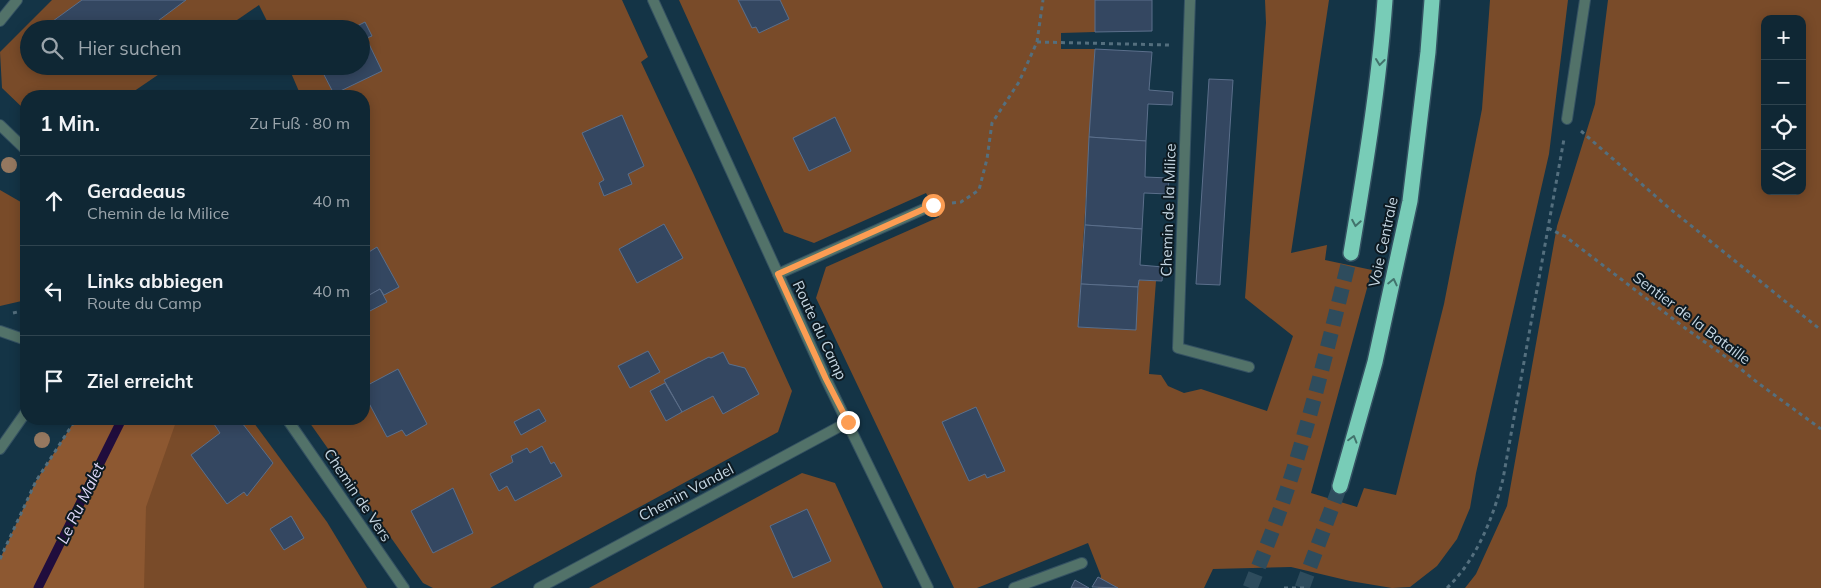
<!DOCTYPE html>
<html lang="de">
<meta charset="utf-8">
<style>
:root{--surface:#0f2734;--page:#1d3340;--text:#f1f3f6;--muted:#9ba5ac;--line:#2f444f}
body{margin:0;font-family:Mulish,sans-serif;background:var(--page);color:var(--text)}
.controls{position:absolute;right:15px;top:15px;display:grid;overflow:hidden;border-radius:10px;box-shadow:0 2px 12px #0003}
.controls button{width:45px;height:45px;display:grid;place-items:center;padding:0;border:0;border-bottom:1px solid var(--line);background:var(--surface);color:var(--text);font:25px sans-serif}
.stop{position:absolute;width:15px;height:15px;margin:-11px;border:4px solid #fc9d53;border-radius:50%;background:#fff}
.stop.end{background:#fc9d53;border-color:#fff;box-shadow:0 1px 5px #0008}
.list{margin:0;padding:0;list-style:none}
h2{display:flex;justify-content:space-between;align-items:center;height:65px;margin:0;padding:0 20px;font-size:21px}
h2 small{font-size:16px;font-weight:400;color:var(--muted)}
.list li{display:grid;grid-template-columns:32px 1fr auto;gap:15px;align-items:center;box-sizing:border-box;height:90px;padding:0 20px;border-top:1px solid var(--line)}
.list b{display:block;font-size:19px;white-space:nowrap}
.list p{margin:0;font-size:16px;white-space:nowrap;color:var(--muted)}
.list em{font-size:16px;font-style:normal;color:var(--muted)}
.icon{flex:none;width:28px;height:28px;fill:none;stroke:currentColor;stroke-width:2;stroke-linecap:round;stroke-linejoin:round}
.map{position:relative;flex:none;width:1821px;height:588px;overflow:hidden}
.search{position:absolute;background:var(--surface);box-shadow:0 2px 12px #0003;left:20px;top:20px;width:350px;height:55px;display:flex;align-items:center;gap:12px;box-sizing:border-box;padding:0 18px;border-radius:28px;color:var(--muted);font-size:19px}
.panel{position:absolute;background:var(--surface);box-shadow:0 2px 12px #0003;left:20px;top:90px;width:350px;height:335px;border-radius:20px}
.map>svg:first-child{display:block}
</style>
<div class="map">
<svg width="1821" height="588" viewBox="0 0 1821 588">
<rect width="100%" height="100%" fill="#143446"/>
<g fill="#794b29" fill-rule="evenodd">
<polygon points="52,0 622,0 648,57 641,62 694,175 792,391 778,432 490,588 433,588 423,583 307,419 364,419 364,96 301,96 288,66 361,66 361,29 271,29 259,5 224,29 29,29 29,66 171,66 127,96 26,96 26,111 2,88 0,52"/>
<polygon points="679,0 1095,0 1095,32 1061,33 1061,49 1095,49 1078,327 1135,330 1139,280 1156,281 1149,374 1161,375 1168,386 1184,393 1201,389 1267,411 1293,336 1245,298 1266,23 1265,0 1329,0 1291,253 1327,245 1325,260 1372,270 1311,493 1357,507 1364,488 1396,495 1444,304 1482,109 1490,0 1568,0 1549,154 1476,473 1470,508 1457,539 1437,566 1410,587 1392,588 1350,581 1291,567 1213,569 1204,588 1098,588 1101,576 1088,543 977,588 954,588 816,298 826,267 939,217 926,193 814,243 784,232"/>
<path d="M 1608,0 L 1821,0 L 1821,588 L 1465,588 L 1476,574 L 1507,506 L 1557,226 L 1595,104 ZM 1765,19 L 1802,19 L 1802,191 L 1765,191 Z"/>
<polygon points="0,190 26,205 26,300 0,306"/>
<polygon points="174,419 251,419 327,522 367,588 96,588"/>
<polygon points="802,473 835,483 883,588 589,588"/>
</g>
<polygon fill="#8d5831" points="76,419 177,419 146,507 144,588 0,588 0,559 36,481"/>
<g fill="none" stroke-linecap="round" stroke-linejoin="round">
<polyline stroke="#200d3d" stroke-width="9" points="38,588 122,419"/>
</g>
<g fill="#344761" stroke="#5b6f8b">
<polygon points="82,0 186,0 147,29 58,29 53,21"/>
<polygon points="738,0 780,0 789,19 759,33 756,27 752,28"/>
<polygon points="1095,0 1152,0 1152,31 1095,32"/>
<polygon points="365,22 372,36 364,39 367,46 369,44 382,71 334,94 321,69 324,66 361,66 361,29 351,29"/>
<polygon points="1095,49 1152,52 1149,90 1173,92 1172,105 1148,104 1146,141 1089,137"/>
<polygon points="1209,79 1233,80 1220,285 1196,284"/>
<polygon points="622,115 644,166 628,174 632,184 604,196 599,183 604,180 582,133"/>
<polygon points="835,117 851,151 809,171 793,138"/>
<polygon points="1089,137 1146,141 1145,177 1169,178 1168,194 1144,193 1142,229 1085,225"/>
<polygon points="664,224 683,258 637,283 619,249"/>
<polygon points="1085,225 1142,229 1140,265 1163,267 1162,281 1139,280 1138,287 1081,284"/>
<polygon points="377,247 399,287 384,295 380,289 364,298 364,255"/>
<polygon points="1081,284 1138,287 1136,330 1078,327"/>
<polygon points="380,289 387,302 368,312 364,305 364,298"/>
<polygon points="648,351 660,372 630,388 618,366"/>
<polygon points="723,352 729,364 745,368 759,394 723,414 713,396 682,412 664,380 709,357 711,358"/>
<polygon points="398,369 427,424 406,436 402,430 387,437 364,394 364,387"/>
<polygon points="665,383 682,412 666,421 650,391"/>
<polygon points="976,407 1005,471 987,478 985,474 969,481 942,422"/>
<polygon points="539,409 546,421 521,435 514,422"/>
<polygon points="221,419 239,419 273,463 247,496 244,492 227,504 191,455 220,433 214,424"/>
<polygon points="542,446 551,464 554,462 562,476 515,501 507,486 499,491 490,474 513,462 511,456 527,448 530,453"/>
<polygon points="453,488 473,533 433,553 411,511"/>
<polygon points="807,509 831,561 793,578 770,526"/>
<polygon points="291,516 304,538 284,550 270,529"/>
<polygon points="1098,577 1118,588 1092,587"/>
<polygon points="1075,580 1089,588 1071,588"/>
</g>
<g fill="none" stroke-linecap="round" stroke-linejoin="round">
<g stroke="#2e4c5d" stroke-width="15" stroke-dasharray="15 8" stroke-linecap="butt">
<path d="M 1250,588 C 1260,563 1270,538 1279,513 C 1309,429 1329,340 1351,253"/>
<polyline points="1302,588 1340,486"/>
</g>
<defs>
<g id="service">
<polyline points="1567,119 1585,0"/>
<polyline points="1014,588 1082,563"/>
</g>
<polyline id="pedestrian" points="0,331 26,340"/>
<g id="minor">
<polyline points="1190,0 1178,348 1249,367"/>
<polyline points="0,21 17,0"/>
<polyline points="0,125 26,150"/>
<polyline points="778,274 933,205"/>
<polyline points="287,419 404,588"/>
<polyline points="0,449 26,412"/>
<polyline points="539,588 848,422"/>
</g>
<polyline id="tertiary" points="653,0 826,379 928,588"/>
<g id="motorway">
<path d="M 1351,253 C 1365,169 1379,85 1385,0"/>
<polyline points="1340,486 1375,362 1410,201 1428,52 1432,0"/>
</g>
</defs>
<use href="#service" stroke="#345162" stroke-width="12"/>
<use href="#pedestrian" stroke="#345162" stroke-width="12"/>
<use href="#minor" stroke="#345162" stroke-width="12"/>
<use href="#tertiary" stroke="#345162" stroke-width="12"/>
<use href="#motorway" stroke="#345162" stroke-width="18"/>
<g stroke="#546f7e" stroke-width="3" stroke-dasharray="4 4" stroke-linecap="butt">
<polyline points="1037,42 1043,0"/>
<polyline points="1581,131 1669,208 1821,330"/>
<polyline points="952,203 961,202 979,190 987,159 992,123 1019,82 1037,42 1169,45"/>
<polyline points="1548,228 1566,237 1685,328 1726,357 1758,383 1821,429"/>
<polyline points="13,313 26,310"/>
<polyline points="0,559 36,481 76,419"/>
<polyline points="1284,588 1304,588"/>
<path d="M 1447,588 C 1477,559 1493,518 1503,479 L 1564,139"/>
</g>
<use href="#service" stroke="#527269" stroke-width="10"/>
<use href="#pedestrian" stroke="#527269" stroke-width="10"/>
<use href="#minor" stroke="#527269" stroke-width="10"/>
<use href="#tertiary" stroke="#527269" stroke-width="10"/>
<use href="#motorway" stroke="#78ccb7" stroke-width="15"/>
</g>
<g fill="#957860">
<circle cx="9" cy="165" r="8"/>
<circle cx="42" cy="440" r="8"/>
</g>
<defs><path id="oneway-chevron" d="M-2-3.5L2.5 0L-2 3.5" fill="none" stroke-width="1.6" stroke-linecap="round" stroke-linejoin="round" transform="scale(1.25)"/></defs>
<g stroke="#42736c">
<use href="#oneway-chevron" transform="translate(1380 62) rotate(97)"/>
<use href="#oneway-chevron" transform="translate(1356 223) rotate(100)"/>
<use href="#oneway-chevron" transform="translate(1393 282) rotate(-77)"/>
<use href="#oneway-chevron" transform="translate(1353 439) rotate(-74)"/>
</g>
<g fill="none" stroke-linecap="round" stroke-linejoin="round">
<polyline stroke="#fc9d53" stroke-width="6" points="848,422 826,379 778,274 933,205"/>
</g>
<g text-anchor="middle" dominant-baseline="central" stroke-width="4" stroke-linejoin="round" paint-order="stroke">
<g font-size="15" fill="#c4d5e1" stroke="#0d1a22">
<text transform="translate(1168 210) rotate(-88)">Chemin de la Milice</text>
<text transform="translate(1383 242) rotate(-78)">Voie Centrale</text>
<text transform="translate(1692 318) rotate(37)">Sentier de la Bataille</text>
<text transform="translate(820 330) rotate(65)">Route du Camp</text>
<text transform="translate(686 492) rotate(-28)">Chemin Vandel</text>
<text transform="translate(358 495) rotate(56)">Chemin de Vers</text>
</g>
<g font-size="16" font-style="italic" fill="#dfd7f9" stroke="#0d1a22">
<text transform="translate(80 503) rotate(-64)">Le Ru Malet</text>
</g>
</g>
</svg>
<div class="controls">
<button>+</button>
<button>−</button>
<button><svg class="icon" aria-label="locate" viewBox="0 0 24 24"><circle cx="12" cy="12" r="6"/><path d="M12 2v4M12 18v4M2 12h4M18 12h4"/></svg></button>
<button><svg class="icon" aria-label="layers" viewBox="0 0 24 24"><path d="M12 4l9 5-9 5-9-5zM3 14l9 5 9-5"/></svg></button>
</div>
<div class="stop" style="left:933px;top:205px"></div>
<div class="stop end" style="left:848px;top:422px"></div>
<div class="search"><svg class="icon" aria-label="search" viewBox="0 0 24 24"><circle cx="10" cy="10" r="6"/><path d="M15 15l6 6"/></svg>Hier suchen</div>
<section class="panel">
<h2>1 Min.<small>Zu Fuß · 80 m</small></h2>
<ul class="list">
<li><svg class="icon" aria-label="ahead" viewBox="0 0 24 24"><path d="M12 20V5M6 11l6-6 6 6"/></svg><div><b>Geradeaus</b><p>Chemin de la Milice</p></div><em>40 m</em></li>
<li><svg class="icon" aria-label="left" viewBox="0 0 24 24"><path d="M17 20v-9H6M10 6l-5 5 5 5"/></svg><div><b>Links abbiegen</b><p>Route du Camp</p></div><em>40 m</em></li>
<li><svg class="icon" aria-label="arrive" viewBox="0 0 24 24"><path d="M6 21V4h12l-3 4 3 4H6"/></svg><div><b>Ziel erreicht</b></div></li>
</ul>
</section>
</div>
